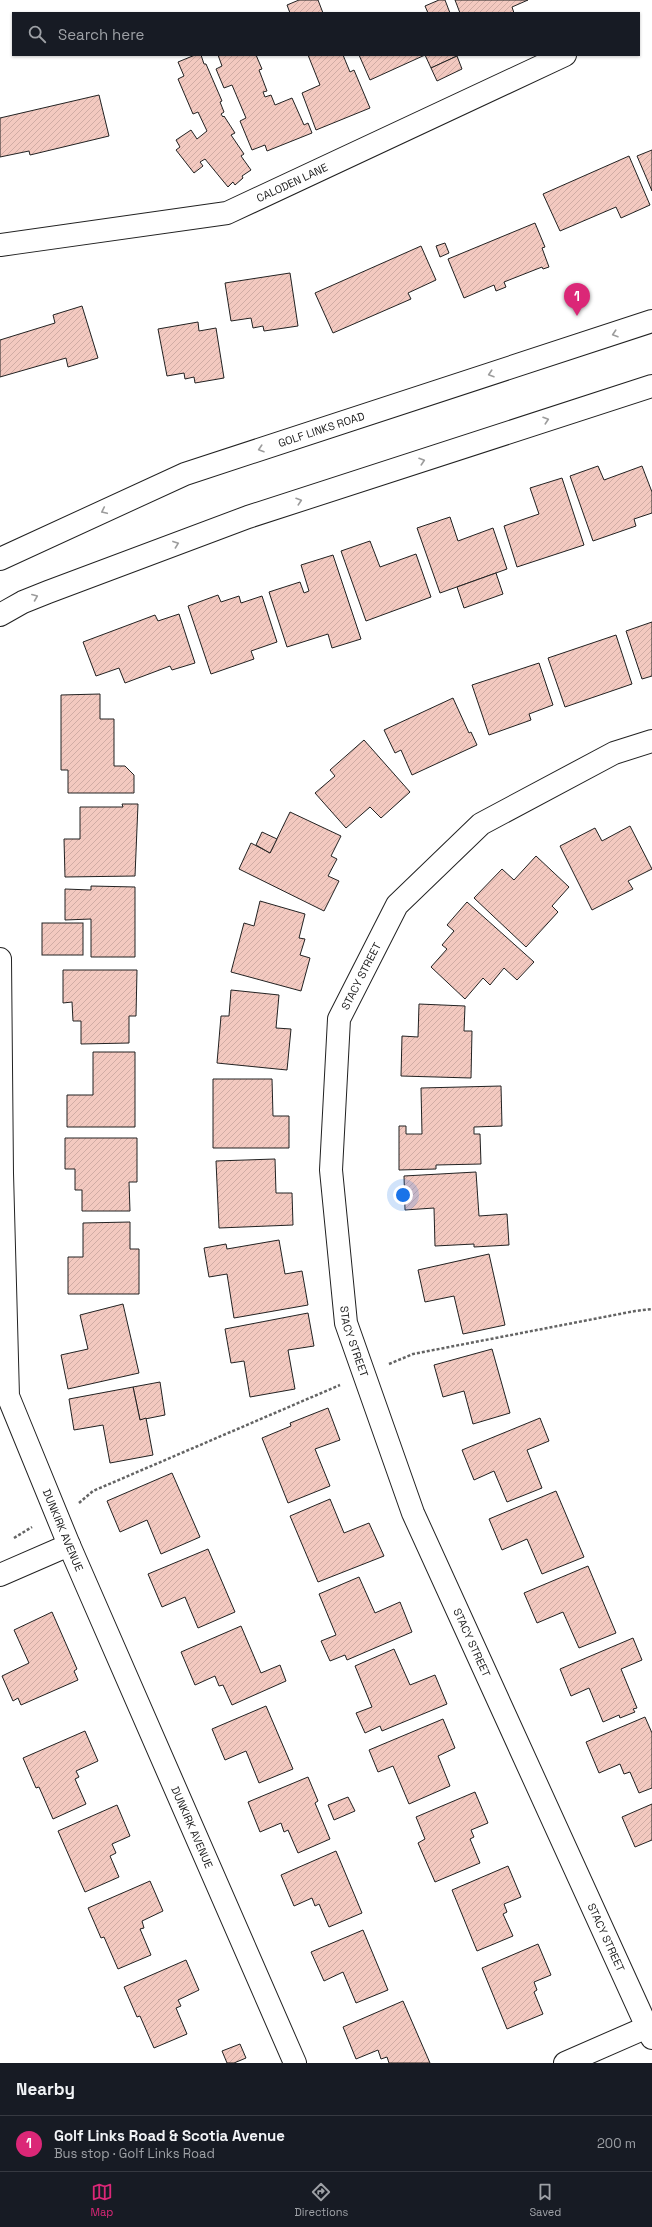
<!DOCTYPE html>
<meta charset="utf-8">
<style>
:root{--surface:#171b24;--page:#20242c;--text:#f1f3f6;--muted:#9ea1a6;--line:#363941;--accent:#db2777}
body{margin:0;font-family:"Space Grotesk",sans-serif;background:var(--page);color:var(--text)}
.you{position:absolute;left:403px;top:1195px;width:14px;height:14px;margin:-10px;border:3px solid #fff;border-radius:50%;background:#1a73e8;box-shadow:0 0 0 6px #1a73e833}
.badge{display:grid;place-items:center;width:26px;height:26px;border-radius:50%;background:var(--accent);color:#fff;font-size:13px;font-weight:700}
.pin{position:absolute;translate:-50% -33px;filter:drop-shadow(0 1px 2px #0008)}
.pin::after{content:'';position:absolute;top:21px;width:14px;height:12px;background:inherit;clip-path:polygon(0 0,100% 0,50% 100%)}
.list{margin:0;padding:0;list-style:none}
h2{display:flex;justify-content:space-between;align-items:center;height:52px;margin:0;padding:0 16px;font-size:17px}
h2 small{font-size:13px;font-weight:400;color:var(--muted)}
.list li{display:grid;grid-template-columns:26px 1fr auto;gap:12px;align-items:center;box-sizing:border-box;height:56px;padding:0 16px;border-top:1px solid var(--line)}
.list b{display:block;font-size:15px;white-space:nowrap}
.list p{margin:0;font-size:13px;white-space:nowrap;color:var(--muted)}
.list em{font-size:13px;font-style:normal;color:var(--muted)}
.icon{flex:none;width:22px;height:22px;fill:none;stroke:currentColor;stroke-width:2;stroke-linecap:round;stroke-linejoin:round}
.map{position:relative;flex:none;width:652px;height:2063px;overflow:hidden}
.search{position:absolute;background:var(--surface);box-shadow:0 1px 3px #0004;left:12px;right:12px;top:12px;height:44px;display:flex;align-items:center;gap:10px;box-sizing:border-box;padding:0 14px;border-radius:0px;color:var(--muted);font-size:15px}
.sheet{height:108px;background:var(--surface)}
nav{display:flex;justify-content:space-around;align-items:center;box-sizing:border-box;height:56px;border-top:1px solid var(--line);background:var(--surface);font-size:11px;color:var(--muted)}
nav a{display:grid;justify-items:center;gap:2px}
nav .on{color:var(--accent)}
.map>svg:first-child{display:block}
</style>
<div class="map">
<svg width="652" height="2063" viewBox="0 0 652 2063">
<defs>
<pattern id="building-hatch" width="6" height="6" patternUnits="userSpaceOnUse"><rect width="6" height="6" fill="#f3c9c0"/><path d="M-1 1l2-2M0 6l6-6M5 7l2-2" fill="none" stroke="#d0aca5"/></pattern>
</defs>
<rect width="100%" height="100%" fill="#fff"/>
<g fill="url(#building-hatch)" stroke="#222">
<polygon points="299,0 318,0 323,13 290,13 287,5"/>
<polygon points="439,0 445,0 450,13 428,13 425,6"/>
<polygon points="455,0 528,0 512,7 514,13 460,13"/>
<polygon points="195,55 201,55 204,64 206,64 222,101 220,102 224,112 221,114 223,117 224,116 235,133 231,135 244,154 241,156 251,170 242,176 243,178 235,185 233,182 228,187 205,159 200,162 203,166 194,173 176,150 180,147 176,140 191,130 197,139 207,131 198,112 193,114 178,79 184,76 178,62"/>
<polygon points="218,55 256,55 262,69 259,70 267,91 263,92 265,97 271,95 275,105 292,98 304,125 308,123 312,133 267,151 265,145 252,150 240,121 246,118 232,85 224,88 216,69 222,66"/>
<polygon points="308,55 343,55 350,72 354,70 370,108 316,130 302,93 320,85"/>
<polygon points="359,55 425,55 370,80"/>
<polygon points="425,55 456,55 457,56 431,68"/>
<polygon points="457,56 462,69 437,81 431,68"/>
<polygon points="99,95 109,136 30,155 29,151 0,157 0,118"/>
<polygon points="652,150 652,191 637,156"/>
<polygon points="629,156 650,205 621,218 616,207 560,231 543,194"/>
<polygon points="535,223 545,247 542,248 549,267 543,269 542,267 504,282 506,287 496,291 494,285 464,298 448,259"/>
<polygon points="445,243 449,253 440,257 436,246"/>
<polygon points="421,246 436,280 408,293 411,299 333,333 315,293"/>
<polygon points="290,273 298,326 264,331 263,326 253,328 251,318 231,321 225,283"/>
<polygon points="82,306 98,358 68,367 66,358 0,377 0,340 55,323 53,315"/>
<polygon points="198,322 199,331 216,328 224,378 195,383 194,377 185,379 184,373 167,376 158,329"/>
<polygon points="598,466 604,480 642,466 652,492 652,513 634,519 636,526 593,541 570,476"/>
<polygon points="562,478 584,545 517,567 504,526 539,514 530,488"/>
<polygon points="450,517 458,541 493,528 507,569 440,593 417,528"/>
<polygon points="370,541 380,567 416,554 431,597 366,621 341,551"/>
<polygon points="333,555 361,639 332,648 328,634 287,647 269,592 300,582 304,593 309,591 301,565"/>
<polygon points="496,573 503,594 464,608 457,587"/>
<polygon points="218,595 221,602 239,596 241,603 262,596 277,642 251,651 254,659 211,674 188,606"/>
<polygon points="179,614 195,663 172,670 170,666 125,683 119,668 96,676 83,642 155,615 158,621"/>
<polygon points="652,622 652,676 642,679 626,631"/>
<polygon points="616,635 632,684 565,707 548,658"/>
<polygon points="539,663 553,705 529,714 531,720 489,735 472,685"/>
<polygon points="100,694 100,719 114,719 114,766 125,766 134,775 134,793 68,793 68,770 61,770 61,695"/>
<polygon points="453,698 469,733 471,732 477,745 412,775 401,750 395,753 384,730"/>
<polygon points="364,740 410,792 381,818 370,807 346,828 315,793 335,776 330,770"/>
<polygon points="122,804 138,804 135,876 65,877 64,839 80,839 80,807 123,807"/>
<polygon points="290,812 341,836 331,856 337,859 328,876 339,881 324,911 239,869 251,843 270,853"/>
<polygon points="630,826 652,869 628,881 633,889 592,910 560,846 595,828 602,841"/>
<polygon points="262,832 277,839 270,853 256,845"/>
<polygon points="536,856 569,887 552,906 558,912 526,947 474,898 502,869 514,880"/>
<polygon points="91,886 135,887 135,957 91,957 91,919 65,920 65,889 91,890"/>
<polygon points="260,901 305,914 299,938 305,939 300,955 310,958 301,991 231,972 244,923 254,926"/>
<polygon points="467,902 534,962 517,980 504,968 490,985 483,978 465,999 431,967 447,949 442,945 454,931 447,925"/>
<rect x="42" y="923" width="41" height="32"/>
<polygon points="63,970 137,970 136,1016 129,1016 129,1043 81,1044 81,1021 73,1021 72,1002 63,1003"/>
<polygon points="231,990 279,995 276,1028 291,1029 287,1070 217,1063 221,1016 229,1016"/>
<polygon points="419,1004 465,1006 464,1031 472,1031 471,1078 401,1076 402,1036 418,1037"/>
<polygon points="93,1052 135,1052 135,1127 67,1127 67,1095 93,1095"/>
<polygon points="213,1079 272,1079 273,1116 289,1116 289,1148 213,1148"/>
<polygon points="501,1086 502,1126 474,1127 474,1134 480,1134 481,1164 436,1165 436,1169 399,1170 399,1126 406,1126 406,1134 422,1134 421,1088"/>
<polygon points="65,1138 137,1138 137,1182 129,1182 130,1211 82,1211 82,1190 75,1190 75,1169 65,1169"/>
<polygon points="275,1159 276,1193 292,1193 293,1225 219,1228 216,1161"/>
<polygon points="476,1172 479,1216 507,1214 509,1245 474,1247 474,1244 435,1246 434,1208 405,1210 404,1176"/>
<polygon points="130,1222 130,1249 139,1249 139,1294 68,1294 68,1257 83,1257 83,1223"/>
<polygon points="279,1240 285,1274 302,1271 308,1305 234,1318 227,1274 209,1277 204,1248 226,1244 227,1249"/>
<polygon points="489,1254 505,1325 463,1334 454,1296 425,1302 418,1270"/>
<polygon points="123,1304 139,1373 68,1389 61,1355 88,1349 80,1315"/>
<polygon points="308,1313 314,1346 288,1350 295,1389 250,1397 244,1361 231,1363 225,1329"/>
<polygon points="492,1349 510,1413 473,1424 464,1391 443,1397 434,1365"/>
<polygon points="160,1382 165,1415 140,1420 133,1387"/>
<polygon points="133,1387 140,1420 146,1418 153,1455 110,1463 103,1425 74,1430 69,1399"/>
<polygon points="328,1408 340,1440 315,1449 330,1486 288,1503 262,1438 291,1426 290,1423"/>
<polygon points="540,1418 549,1441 527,1450 542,1488 507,1502 494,1471 474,1480 462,1450"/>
<polygon points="172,1473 200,1537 161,1554 147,1520 120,1532 107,1501"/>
<polygon points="556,1491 584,1557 542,1574 527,1539 502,1550 489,1519"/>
<polygon points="330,1499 344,1533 369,1523 384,1556 318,1582 290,1516"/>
<polygon points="208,1549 235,1612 198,1628 185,1597 162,1607 148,1574"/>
<polygon points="588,1566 616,1633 579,1648 563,1612 537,1623 524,1593"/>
<polygon points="359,1577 375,1613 400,1602 412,1632 347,1660 345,1655 330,1661 321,1641 336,1635 319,1594"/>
<polygon points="52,1612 77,1669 74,1671 78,1680 21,1705 18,1698 13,1701 2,1676 29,1663 14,1630"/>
<polygon points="241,1626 261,1673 280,1665 286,1681 232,1705 223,1685 219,1686 215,1676 195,1685 181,1652"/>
<polygon points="633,1638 642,1660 621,1669 637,1708 633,1709 635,1712 620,1718 619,1715 603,1722 589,1688 571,1696 560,1669"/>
<polygon points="394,1649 410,1685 435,1675 447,1704 382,1731 380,1726 365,1733 356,1713 372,1707 355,1666"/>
<polygon points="266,1706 293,1769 259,1783 246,1751 225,1760 212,1729"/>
<polygon points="645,1717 652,1733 652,1788 639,1793 630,1772 624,1774 620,1764 599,1773 586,1742"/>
<polygon points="443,1719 455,1748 438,1756 450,1786 409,1804 393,1766 378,1772 369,1750"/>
<polygon points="85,1731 98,1761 76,1771 79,1777 75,1779 86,1804 53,1819 39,1787 36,1788 23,1758"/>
<polygon points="308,1777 318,1801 315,1803 330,1839 298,1853 288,1830 284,1832 281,1823 260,1832 248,1802"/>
<polygon points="475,1792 488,1823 471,1830 474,1837 470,1839 480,1863 435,1882 418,1843 425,1839 416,1817"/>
<polygon points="348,1797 355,1811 334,1820 328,1805"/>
<polygon points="652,1804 652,1840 635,1847 622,1817"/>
<polygon points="117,1805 130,1836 112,1844 116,1853 110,1856 119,1877 85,1892 58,1831"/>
<polygon points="336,1851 362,1913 329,1927 319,1904 315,1906 312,1898 294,1906 281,1875"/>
<polygon points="508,1866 521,1897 504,1904 507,1912 503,1914 513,1936 477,1951 452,1890"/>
<polygon points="150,1881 163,1911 142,1921 144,1928 140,1929 151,1955 118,1969 104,1937 101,1938 88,1908"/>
<polygon points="363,1930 388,1990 356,2003 343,1972 324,1981 311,1952"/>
<polygon points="538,1944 551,1975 534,1982 537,1990 534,1992 543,2014 507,2029 482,1968"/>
<polygon points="186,1960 199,1990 178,2000 181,2006 176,2008 187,2034 154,2048 140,2016 137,2017 124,1987"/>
<polygon points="403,2001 430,2063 389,2063 387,2057 381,2059 378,2050 356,2059 343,2027"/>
<polygon points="240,2044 246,2058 234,2063 227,2063 222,2051"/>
</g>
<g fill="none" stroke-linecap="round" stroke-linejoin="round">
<defs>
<g id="street">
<path id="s1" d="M 0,245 L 227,213 L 565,55"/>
<path id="s2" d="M 652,741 L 614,753 L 481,824 L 397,905 L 339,1019 L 331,1170 L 346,1323 L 413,1513 L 652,2038"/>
<path id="s3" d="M 0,959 L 2,1173 L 8,1396 L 69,1545 L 295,2063"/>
<polyline points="0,1575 69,1545"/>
<polyline points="565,2063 652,2025"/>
</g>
<g id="secondary">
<path id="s4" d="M 0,559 L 185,474 L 652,321"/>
<polyline points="0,615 23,602 48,592 248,517 652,386"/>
</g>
</defs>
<use href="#street" stroke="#222" stroke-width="24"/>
<use href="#secondary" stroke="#222" stroke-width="24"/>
<g stroke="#646464" stroke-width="2.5" stroke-dasharray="3 2" stroke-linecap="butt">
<polyline points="389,1364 413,1354 635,1311 652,1309"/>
<polyline points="79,1503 93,1491 340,1385"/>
<polyline points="14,1538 32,1527"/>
</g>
<use href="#street" stroke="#fff" stroke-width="22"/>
<use href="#secondary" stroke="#fff" stroke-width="22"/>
</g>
<defs><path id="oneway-chevron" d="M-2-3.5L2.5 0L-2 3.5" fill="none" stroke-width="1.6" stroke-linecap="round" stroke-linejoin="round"/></defs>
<g stroke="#9c9c9c">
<use href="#oneway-chevron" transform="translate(615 334) rotate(162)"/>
<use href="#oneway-chevron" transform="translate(491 374) rotate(162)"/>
<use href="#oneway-chevron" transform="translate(546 420) rotate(-18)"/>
<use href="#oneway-chevron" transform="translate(261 449) rotate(162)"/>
<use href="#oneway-chevron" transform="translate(422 461) rotate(-18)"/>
<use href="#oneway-chevron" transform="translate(299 501) rotate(-18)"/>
<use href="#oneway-chevron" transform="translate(104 511) rotate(155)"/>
<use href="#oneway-chevron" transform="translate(176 544) rotate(-20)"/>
<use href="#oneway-chevron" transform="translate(35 597) rotate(-22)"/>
</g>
<g text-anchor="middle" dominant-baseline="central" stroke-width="3" stroke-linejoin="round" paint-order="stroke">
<g font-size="11" fill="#222" stroke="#fff">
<text stroke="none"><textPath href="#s1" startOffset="301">CALODEN LANE</textPath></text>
<text stroke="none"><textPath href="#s4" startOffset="347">GOLF LINKS ROAD</textPath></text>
<text transform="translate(361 976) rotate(-63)">STACY STREET</text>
<text stroke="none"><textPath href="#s2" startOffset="760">STACY STREET</textPath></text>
<text stroke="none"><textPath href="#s3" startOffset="582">DUNKIRK AVENUE</textPath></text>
<text stroke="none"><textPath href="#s2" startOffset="1084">STACY STREET</textPath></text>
<text stroke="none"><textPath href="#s3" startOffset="906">DUNKIRK AVENUE</textPath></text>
<text stroke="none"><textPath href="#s2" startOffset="1408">STACY STREET</textPath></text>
</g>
</g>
</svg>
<div class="you"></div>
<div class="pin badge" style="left:577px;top:316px">1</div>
<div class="search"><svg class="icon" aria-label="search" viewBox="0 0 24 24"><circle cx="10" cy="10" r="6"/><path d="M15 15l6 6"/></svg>Search here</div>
</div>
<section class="sheet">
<h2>Nearby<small></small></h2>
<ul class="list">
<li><span class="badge">1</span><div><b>Golf Links Road &amp; Scotia Avenue</b><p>Bus stop · Golf Links Road</p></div><em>200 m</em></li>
</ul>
</section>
<nav>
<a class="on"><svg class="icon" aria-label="map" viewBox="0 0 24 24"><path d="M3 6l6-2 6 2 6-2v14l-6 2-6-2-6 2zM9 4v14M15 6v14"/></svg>Map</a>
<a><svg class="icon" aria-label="directions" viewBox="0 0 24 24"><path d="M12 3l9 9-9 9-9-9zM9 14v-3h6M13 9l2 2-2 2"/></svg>Directions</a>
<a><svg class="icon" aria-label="saved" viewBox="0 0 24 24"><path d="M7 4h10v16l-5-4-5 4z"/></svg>Saved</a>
</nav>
